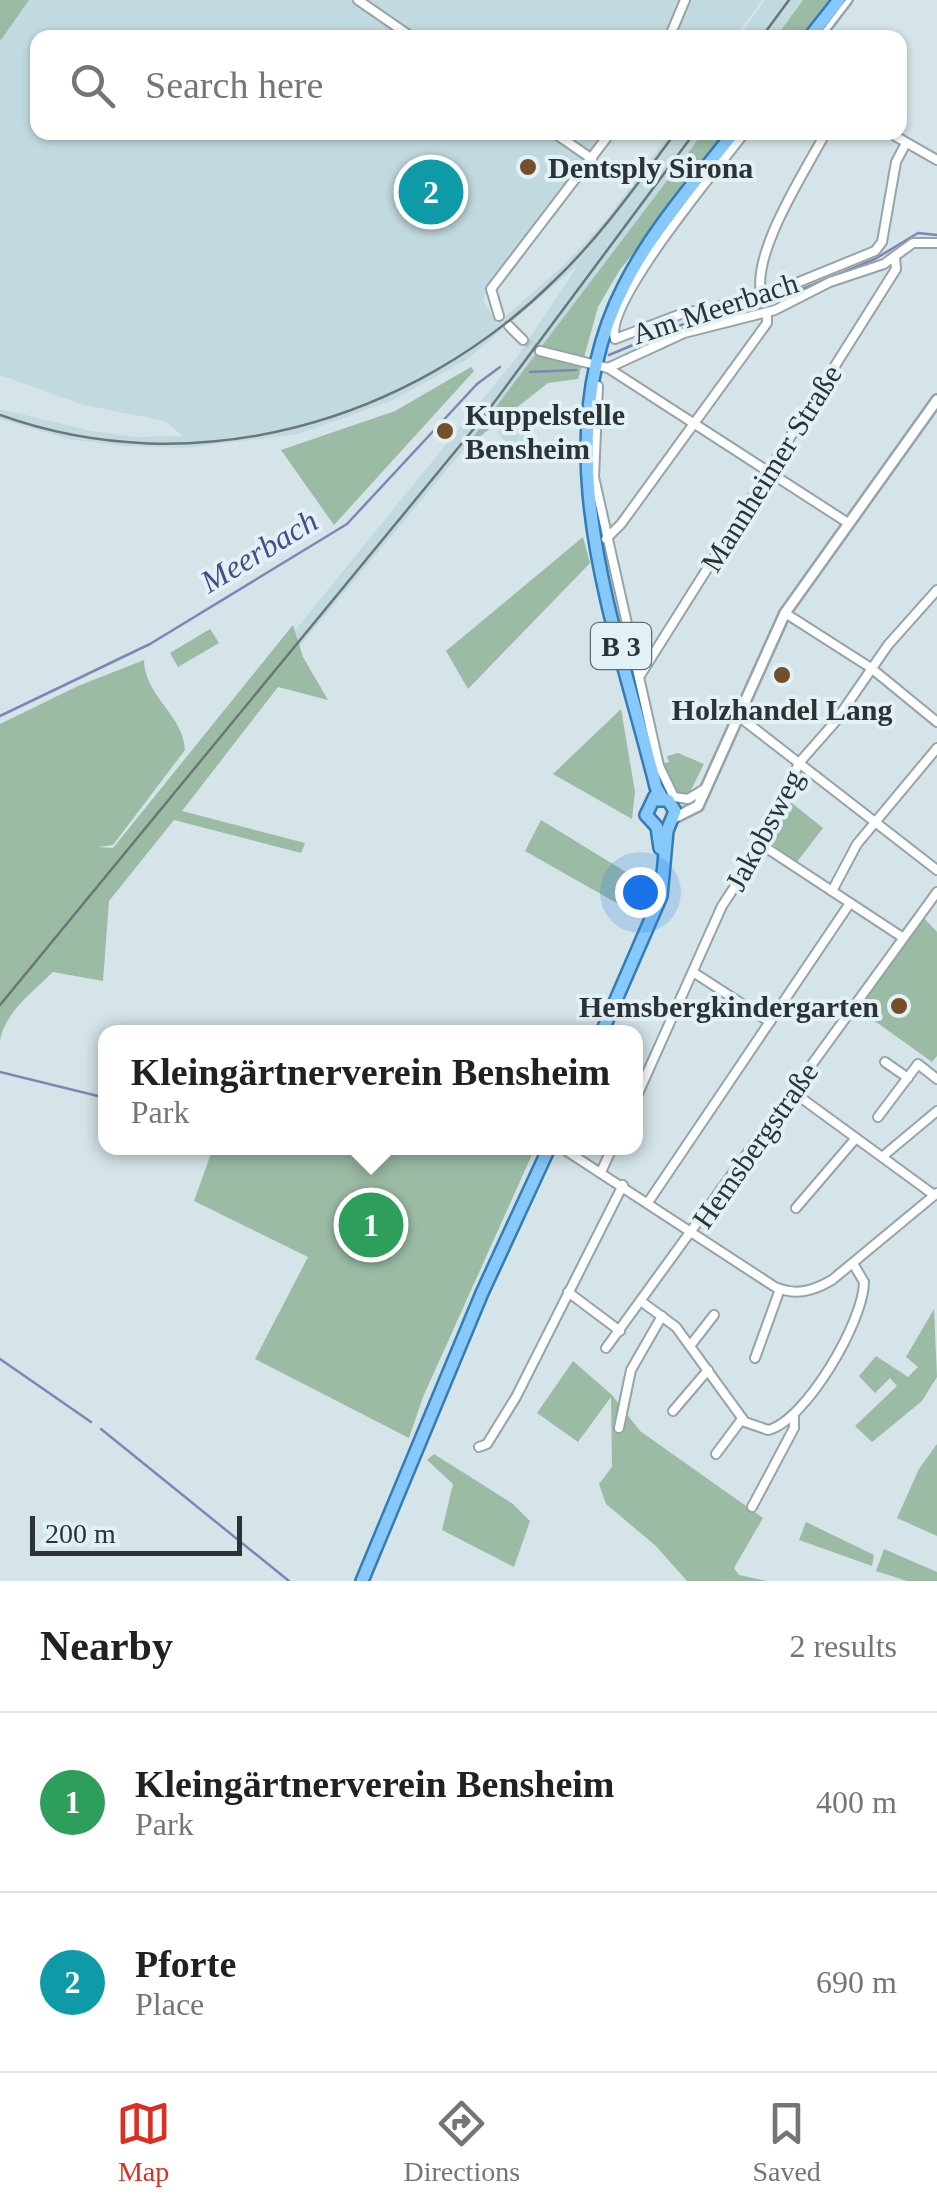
<!DOCTYPE html>
<meta charset="utf-8">
<style>
:root{--surface:#fff;--page:#f6f6f6;--text:#202124;--muted:#757577;--line:#e0e0e0;--accent:#d93025}
body{margin:0;font-family:Georgia,serif;background:var(--page);color:var(--text)}
.scale{position:absolute;left:30px;bottom:25px;width:212px;box-sizing:border-box;padding-left:10px;border:5px solid #2d3335;border-top:0;font-size:28px;line-height:35px;white-space:nowrap;color:#2d3335;-webkit-text-stroke:8px #e1f1f5;paint-order:stroke}
.you{position:absolute;left:640px;top:892px;width:35px;height:35px;margin:-25px;border:8px solid #fff;border-radius:50%;background:#1a73e8;box-shadow:0 0 0 15px #1a73e833}
.badge{display:grid;place-items:center;width:65px;height:65px;border-radius:50%;background:var(--accent);color:#fff;font-size:32px;font-weight:700}
.pin{position:absolute;translate:-50% -50%;border:5px solid #fff;box-shadow:0 2px 10px #0006}
.popup{position:absolute;left:98px;top:1025px;width:545px;height:130px;box-sizing:border-box;display:grid;place-content:center;border-radius:20px;background:var(--surface);filter:drop-shadow(0 2px 8px #0005);font-size:32px;white-space:nowrap;color:var(--muted)}
.popup b{font-size:38px;color:var(--text)}
.popup::after{content:'';position:absolute;left:50%;top:100%;margin-left:-20px;border:20px solid transparent;border-top-color:var(--surface)}
.list{margin:0;padding:0;list-style:none}
h2{display:flex;justify-content:space-between;align-items:center;height:130px;margin:0;padding:0 40px;font-size:42px}
h2 small{font-size:32px;font-weight:400;color:var(--muted)}
.list li{display:grid;grid-template-columns:65px 1fr auto;gap:30px;align-items:center;box-sizing:border-box;height:180px;padding:0 40px;border-top:2px solid var(--line)}
.list b{display:block;font-size:38px;white-space:nowrap}
.list p{margin:0;font-size:32px;white-space:nowrap;color:var(--muted)}
.list em{font-size:32px;font-style:normal;color:var(--muted)}
.icon{flex:none;width:55px;height:55px;fill:none;stroke:currentColor;stroke-width:2;stroke-linecap:round;stroke-linejoin:round}
.map{position:relative;flex:none;width:937px;height:1581px;overflow:hidden}
.search{position:absolute;background:var(--surface);box-shadow:0 2px 8px #0004;left:30px;right:30px;top:30px;height:110px;display:flex;align-items:center;gap:25px;box-sizing:border-box;padding:0 35px;border-radius:20px;color:var(--muted);font-size:38px}
.sheet{height:490px;background:var(--surface)}
nav{display:flex;justify-content:space-around;align-items:center;box-sizing:border-box;height:140px;border-top:2px solid var(--line);background:var(--surface);font-size:28px;color:var(--muted)}
nav a{display:grid;justify-items:center;gap:5px}
nav .on{color:var(--accent)}
.map>svg:first-child{display:block}
</style>
<div class="map">
<svg width="937" height="1581" viewBox="0 0 937 1581">
<rect width="100%" height="100%" fill="#d4e4e8"/>
<g fill="#c1dae0">
<polygon points="0,0 684,0 666,37 38,38 38,132 610,133 488,284 483,300 497,324 565,264 606,220 670,133 703,133 464,449 253,702 257,677 517,357 578,265 466,360 391,401 298,434 186,448 124,446 68,439 0,419 0,409 92,431 136,437 183,436 165,421 84,405 0,375"/>
<polygon points="689,0 762,0 735,37 674,38"/>
<polygon points="765,0 803,0 775,37 738,38"/>
<polygon points="516,416 535,442 516,457 497,431"/>
</g>
<g fill="#9bbba5">
<polygon points="0,0 29,0 1,40 0,39"/>
<polygon points="803,0 834,0 804,37 775,38"/>
<polygon points="703,133 729,133 619,271 598,307 578,379 548,383 464,449"/>
<polygon points="471,367 474,371 334,525 281,450 395,411"/>
<polygon points="583,537 590,563 468,689 446,651"/>
<path d="M 293,625 L 303,657 L 328,700 L 278,687 L 182,811 L 305,843 L 301,853 L 174,820 L 109,901 L 103,981 L 53,972 C 34,991 4,1013 0,1041 L 0,724 L 78,686 L 144,660 C 144,695 184,716 185,750 L 113,845 L 98,847 L 113,848 Z"/>
<polygon points="210,629 219,643 178,667 170,653"/>
<polygon points="621,709 635,792 632,819 553,774"/>
<polygon points="678,753 704,764 688,796 674,791 664,763 669,762 667,756"/>
<polygon points="788,800 823,828 796,863 770,842"/>
<polygon points="541,820 644,883 636,914 525,851"/>
<polygon points="924,918 937,932 937,1056 932,1062 858,1009"/>
<polygon points="213,1148 535,1148 423,1397 409,1438 255,1359 308,1257 194,1201"/>
<polygon points="934,1309 937,1377 922,1401 872,1442 855,1426 897,1386 890,1378 875,1393 859,1376 876,1356 908,1377 918,1367 906,1357"/>
<polygon points="573,1361 612,1395 640,1431 763,1518 734,1568 739,1575 766,1581 687,1581 656,1546 606,1504 599,1484 612,1467 611,1397 578,1442 537,1413"/>
<polygon points="937,1444 937,1536 897,1518 919,1469"/>
<polygon points="434,1454 513,1504 530,1521 514,1567 442,1530 453,1484 427,1460"/>
<polygon points="806,1522 874,1555 872,1566 799,1540"/>
<polygon points="884,1549 937,1572 937,1581 907,1581 876,1571"/>
</g>
<g fill="none" stroke-linecap="round" stroke-linejoin="round">
<g stroke="#7e86b4" stroke-width="2.5">
<polyline points="609,355 681,325 766,304 875,259 918,233 937,235"/>
<polyline points="530,372 576,370"/>
<polyline points="0,716 150,644 347,524 477,384 500,367"/>
<polyline points="0,1072 106,1098"/>
<polyline points="0,1359 91,1422"/>
<polyline points="101,1429 289,1581"/>
</g>
<polyline stroke="#b3c1c4" stroke-width="8" stroke-dasharray="8 4" stroke-linecap="butt" points="523,340 540,351"/>
<defs>
<polyline id="pedestrian" points="820,38 849,0"/>
<g id="minor">
<polyline points="358,0 413,38"/>
<polyline points="669,38 685,0"/>
<polyline points="553,132 592,159"/>
<path d="M 745,132 C 720,166 603,303 615,339 L 681,314 L 762,297 L 875,251 L 882,242 L 896,162 L 906,143"/>
<polyline points="888,132 937,160"/>
<path d="M 762,297 C 749,256 806,170 826,132"/>
<polyline points="499,316 491,289 611,132"/>
<polyline points="509,326 523,340"/>
<polyline points="540,351 608,368 848,523"/>
<polyline points="608,368 684,333 775,310 830,282 884,264 913,243 937,243"/>
<polyline points="598,386 594,477 659,766 674,797 688,799 703,790"/>
<polyline points="606,539 621,524 767,323 767,313"/>
<polyline points="785,613 871,668 937,722"/>
<polyline points="639,677 896,269 895,257"/>
<polyline points="737,715 937,870"/>
<polyline points="762,845 902,937"/>
<polyline points="832,891 857,844 937,748"/>
<polyline points="696,974 770,1022"/>
<polyline points="885,1062 908,1078"/>
<polyline points="793,1092 934,1195"/>
<polyline points="636,1098 722,906 762,845 799,763 835,722 888,645 937,590"/>
<polyline points="878,1117 918,1064 937,1079"/>
<path d="M 562,1148 L 775,1287 C 796,1296 813,1291 832,1280 L 937,1193"/>
<polyline points="882,1157 937,1111"/>
<polyline points="601,1172 612,1148"/>
<polyline points="649,1201 850,903"/>
<polyline points="796,1208 856,1138"/>
<polyline points="568,1292 620,1331"/>
<path d="M 642,1302 L 676,1327 L 745,1422 L 768,1430 C 806,1421 864,1320 864,1282 L 854,1265"/>
<polyline points="690,1346 714,1315"/>
<polyline points="606,1348 937,892"/>
<polyline points="755,1358 780,1289"/>
<polyline points="673,1411 708,1370"/>
<polyline points="619,1428 631,1370 662,1316"/>
<polyline points="479,1447 487,1444 516,1397 623,1185"/>
<polyline points="716,1454 742,1419"/>
<polyline points="752,1507 794,1428 794,1418"/>
</g>
<polyline id="tertiary" points="674,818 698,806 785,613 937,400"/>
<g id="primary">
<polyline points="809,38 839,0"/>
<polyline points="655,796 646,815 657,827 660,848"/>
<path d="M 663,799 L 656,787 C 616,625 542,446 624,286 C 652,230 696,181 734,132"/>
<polyline points="602,1032 661,896 667,831 675,811 668,800 654,800"/>
<polyline points="362,1581 482,1293 549,1148"/>
</g>
</defs>
<use href="#pedestrian" stroke="#95a4a8" stroke-width="10"/>
<use href="#minor" stroke="#95a4a8" stroke-width="12"/>
<use href="#tertiary" stroke="#95a4a8" stroke-width="14"/>
<use href="#primary" stroke="#347db4" stroke-width="16"/>
<use href="#pedestrian" stroke="#fff" stroke-width="5"/>
<use href="#minor" stroke="#fff" stroke-width="8"/>
<use href="#tertiary" stroke="#fff" stroke-width="9"/>
<use href="#primary" stroke="#88c9fb" stroke-width="11"/>
<g stroke="#6c7679" stroke-width="2.5">
<polyline points="761,38 789,0"/>
<path d="M 0,415 C 195,485 411,422 555,280 C 601,236 638,183 676,132"/>
<polyline points="0,1005 481,420 695,132"/>
</g>
</g>
<g fill="#744f2a" stroke="#e1f1f5" stroke-width="4">
<circle cx="528" cy="167" r="10"/>
<circle cx="445" cy="431" r="10"/>
<circle cx="782" cy="675" r="10"/>
<circle cx="899" cy="1006" r="10"/>
</g>
<g text-anchor="middle" dominant-baseline="central" stroke-width="8" stroke-linejoin="round" paint-order="stroke">
<rect fill="#e1f1f5" stroke="#636c6f" stroke-width="2.5" x="591" y="623" width="60" height="46" rx="8"/>
<g font-size="28" font-weight="bold" fill="#2d3335">
<text x="621" y="646">B 3</text>
</g>
<g font-size="30" font-weight="bold" fill="#2d3335" stroke="#e1f1f5" text-anchor="start">
<text x="548" y="167">Dentsply Sirona</text>
<text x="465" y="414">Kuppelstelle<tspan x="465" dy="34">Bensheim</tspan></text>
<text x="782" y="709" text-anchor="middle">Holzhandel Lang</text>
<text x="879" y="1006" text-anchor="end">Hemsbergkindergarten</text>
</g>
<g font-size="30" fill="#2d3335" stroke="#e1f1f5">
<text transform="translate(715 308) rotate(-18)">Am Meerbach</text>
<text transform="translate(771 468) rotate(-58)">Mannheimer Straße</text>
<text transform="translate(764 830) rotate(-62)">Jakobsweg</text>
<text transform="translate(755 1145) rotate(-55)">Hemsbergstraße</text>
</g>
<g font-size="32" font-style="italic" fill="#454c89" stroke="#e1f1f5">
<text transform="translate(259 551) rotate(-31)">Meerbach</text>
</g>
</g>
</svg>
<div class="scale">200 m</div>
<div class="you"></div>
<div class="pin badge" style="left:371px;top:1225px;background:#2e9e5b">1</div>
<div class="popup"><b>Kleingärtnerverein Bensheim</b>Park</div>
<div class="pin badge" style="left:431px;top:192px;background:#0f9aa8">2</div>
<div class="search"><svg class="icon" aria-label="search" viewBox="0 0 24 24"><circle cx="10" cy="10" r="6"/><path d="M15 15l6 6"/></svg>Search here</div>
</div>
<section class="sheet">
<h2>Nearby<small>2 results</small></h2>
<ul class="list">
<li><span class="badge" style="background:#2e9e5b">1</span><div><b>Kleingärtnerverein Bensheim</b><p>Park</p></div><em>400 m</em></li>
<li><span class="badge" style="background:#0f9aa8">2</span><div><b>Pforte</b><p>Place</p></div><em>690 m</em></li>
</ul>
</section>
<nav>
<a class="on"><svg class="icon" aria-label="map" viewBox="0 0 24 24"><path d="M3 6l6-2 6 2 6-2v14l-6 2-6-2-6 2zM9 4v14M15 6v14"/></svg>Map</a>
<a><svg class="icon" aria-label="directions" viewBox="0 0 24 24"><path d="M12 3l9 9-9 9-9-9zM9 14v-3h6M13 9l2 2-2 2"/></svg>Directions</a>
<a><svg class="icon" aria-label="saved" viewBox="0 0 24 24"><path d="M7 4h10v16l-5-4-5 4z"/></svg>Saved</a>
</nav>
